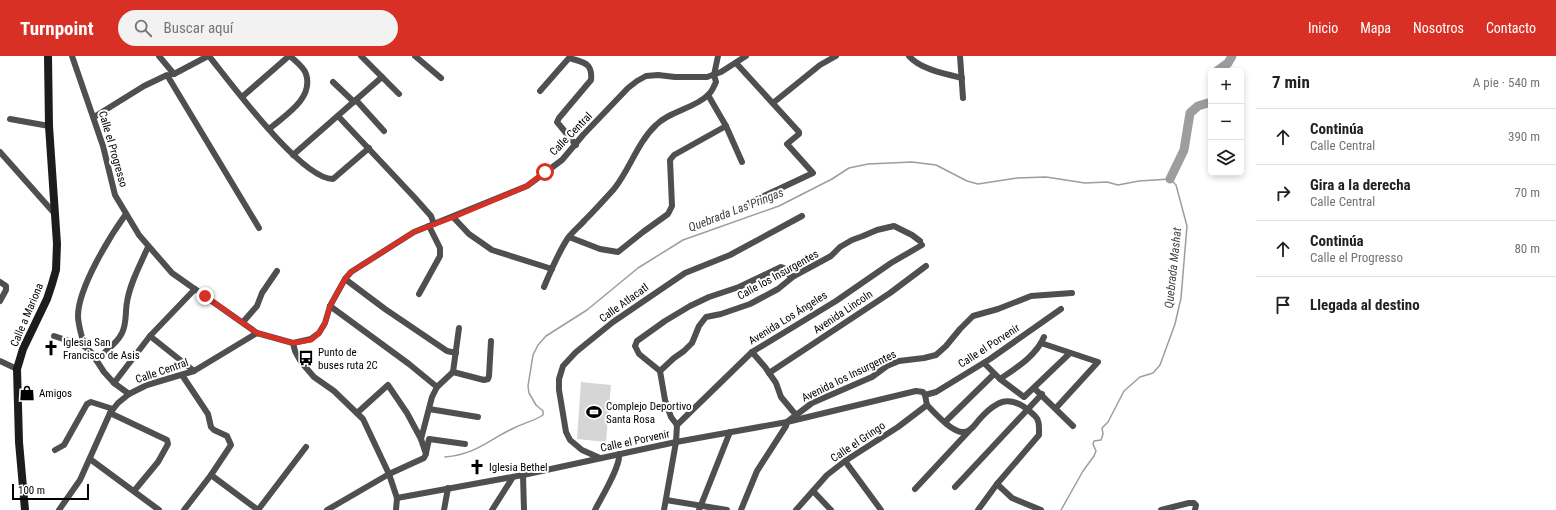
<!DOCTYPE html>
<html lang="es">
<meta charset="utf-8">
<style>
:root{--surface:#fff;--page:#f2f2f2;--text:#202124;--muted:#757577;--line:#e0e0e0;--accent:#d93025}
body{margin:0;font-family:"Roboto Condensed",sans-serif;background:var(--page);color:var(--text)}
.controls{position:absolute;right:12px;top:12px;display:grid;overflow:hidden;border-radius:6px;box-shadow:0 2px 6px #0003}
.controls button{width:36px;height:36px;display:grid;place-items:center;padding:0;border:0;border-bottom:1px solid var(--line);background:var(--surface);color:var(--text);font:20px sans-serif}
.scale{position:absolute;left:12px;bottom:10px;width:77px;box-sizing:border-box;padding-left:4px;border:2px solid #000;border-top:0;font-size:11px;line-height:14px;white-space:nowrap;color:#000;-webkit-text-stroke:3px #fff;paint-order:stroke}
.stop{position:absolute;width:12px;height:12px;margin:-9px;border:3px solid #d93025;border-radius:50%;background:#fff}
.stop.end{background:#d93025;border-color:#fff;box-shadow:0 1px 4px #0008}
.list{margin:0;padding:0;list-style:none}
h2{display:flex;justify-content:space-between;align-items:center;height:52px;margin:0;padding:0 16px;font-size:17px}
h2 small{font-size:13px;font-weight:400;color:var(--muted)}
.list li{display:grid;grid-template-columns:26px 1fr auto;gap:12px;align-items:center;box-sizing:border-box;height:56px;padding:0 16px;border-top:1px solid var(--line)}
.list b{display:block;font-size:15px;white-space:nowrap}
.list p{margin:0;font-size:13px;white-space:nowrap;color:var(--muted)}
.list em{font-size:13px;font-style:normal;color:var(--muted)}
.icon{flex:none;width:22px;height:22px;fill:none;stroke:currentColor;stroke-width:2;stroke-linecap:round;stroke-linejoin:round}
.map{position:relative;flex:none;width:1256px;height:454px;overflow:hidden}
header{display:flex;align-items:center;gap:24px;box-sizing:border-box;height:56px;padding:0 20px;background:var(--accent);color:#fff}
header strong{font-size:19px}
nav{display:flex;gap:22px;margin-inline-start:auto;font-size:14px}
.search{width:280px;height:36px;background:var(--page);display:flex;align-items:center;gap:10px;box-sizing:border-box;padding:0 14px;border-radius:22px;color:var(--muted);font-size:15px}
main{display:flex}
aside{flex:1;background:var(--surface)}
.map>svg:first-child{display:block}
</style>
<header>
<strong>Turnpoint</strong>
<div class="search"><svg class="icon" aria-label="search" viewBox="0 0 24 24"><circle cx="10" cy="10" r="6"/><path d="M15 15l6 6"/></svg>Buscar aquí</div>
<nav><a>Inicio</a><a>Mapa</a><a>Nosotros</a><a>Contacto</a></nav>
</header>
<main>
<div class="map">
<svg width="1256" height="454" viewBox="0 0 1256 454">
<rect width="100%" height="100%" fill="#fff"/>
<polygon fill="#d6d6d6" points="581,326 611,329 606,386 577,383"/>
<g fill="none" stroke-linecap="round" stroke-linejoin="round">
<path stroke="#9d9d9d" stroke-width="1.5" d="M 445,401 C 477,398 488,384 514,372 C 524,367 534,365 543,359 L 543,355 L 536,349 L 529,337 L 528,330 L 533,299 L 538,289 L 546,280 L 587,254 L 638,212 L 683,184 L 779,150 L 832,123 L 849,112 L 868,108 L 912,106 L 936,109 L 967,125 L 978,128 L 1017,122 L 1046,121 L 1085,127 L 1107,126 L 1118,129 L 1139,125 L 1170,123 L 1176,129 L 1187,170 L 1181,242 L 1175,268 L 1160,309 L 1153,317 L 1140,321 L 1124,335 L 1108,366 L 1102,372 L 1103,378 L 1101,384 L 1094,385 L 1093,388 L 1096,395 L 1094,400 L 1083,415 L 1061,454"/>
<g stroke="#9d9d9d" stroke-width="9">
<polyline points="1217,15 1228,7 1232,0"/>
<polyline points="1170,123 1184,94 1190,57 1198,50 1211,46"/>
</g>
<g stroke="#4f4f4f" stroke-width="6">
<polyline points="72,0 103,90 115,139 139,179 172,217 257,277"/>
<polyline points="159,0 174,18 171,18"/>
<path d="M 209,0 C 230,26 301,123 333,123 L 369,92"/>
<polyline points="361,0 399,38"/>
<polyline points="415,0 441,22"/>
<path d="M 909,0 C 920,13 945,18 962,22"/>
<polyline points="960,0 963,42"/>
<polyline points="736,7 799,76 799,78 787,88 813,117 749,147"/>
<polyline points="174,18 208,0"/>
<polyline points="333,26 354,46"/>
<path d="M 540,35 L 569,2 C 582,6 593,6 591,24 L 559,62 L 557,66 L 576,89"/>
<polyline points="708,39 726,70 742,106"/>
<polyline points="242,41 289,0"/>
<polyline points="356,44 384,75"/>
<polyline points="773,47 820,9 836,0"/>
<polyline points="338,60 415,142 431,160 434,168"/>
<polyline points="94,61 144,30 167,19 259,172"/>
<polyline points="10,63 49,70"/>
<path d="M 269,73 C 284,60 314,43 306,18 C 304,11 295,5 290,0"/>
<polyline points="0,96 55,158"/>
<polyline points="293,99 382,21"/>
<polyline points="453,161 469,178 492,194 552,213"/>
<polyline points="569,181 600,193 618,196 643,176 668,158 672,150 670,104 674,99 726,70"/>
<polyline points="345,223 385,253 447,295 456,297"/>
<polyline points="0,226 6,230 6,234 0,245"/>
<path d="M 544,231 C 551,214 558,197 568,182 C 573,175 580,170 585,164 C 595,154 605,143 614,133 C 630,113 637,87 656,69 C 671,54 694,53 708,39 C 712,36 714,30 716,26 L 714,19 L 718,0"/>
<polyline points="419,238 440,200 440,192 429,170"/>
<polyline points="330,250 409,308 437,331"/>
<polyline points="243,266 257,250 262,237 277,215"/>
<polyline points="54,280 84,290 91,296 104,316 114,327 129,338"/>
<polyline points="150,280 195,233"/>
<polyline points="293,287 295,295 301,306 314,321 334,335 363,363 389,418 397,442 396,454"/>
<polyline points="1041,287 1098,306 1056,352"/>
<path d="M 84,290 C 82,280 78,269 78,260 C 78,232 110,180 126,158"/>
<polyline points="752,296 765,311 776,327 781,341 796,359"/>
<path d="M 96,304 C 104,296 117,288 122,277 C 127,267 125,257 127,246 C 130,227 140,209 148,191"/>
<polyline points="0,305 17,313"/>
<polyline points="984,307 1000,323 1024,341 1069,298"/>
<polyline points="660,315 639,298 635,290 637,285 665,265 690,250 709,241 739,231 781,211 784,212 789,219 794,220"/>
<polyline points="453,316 484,324 488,323 489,320 491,285"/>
<polyline points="769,317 890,237 926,210"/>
<polyline points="182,319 208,358 211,371 214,374 227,380 231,389 211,419 184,454"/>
<path d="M 1000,323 C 1016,312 1036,300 1044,281"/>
<polyline points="114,327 150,280 194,315"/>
<polyline points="1034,332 1073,370"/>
<polyline points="925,339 936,336 990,303 1061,253"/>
<path d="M 927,349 C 935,357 952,377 964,376 C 970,376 974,370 978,365 C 997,343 1011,337 1034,359 C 1040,364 1039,371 1039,379 L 997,428 L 978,454"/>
<polyline points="429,353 478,361"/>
<polyline points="110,357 167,384 168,388 158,406 134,435"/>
<polyline points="357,357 388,329 407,357 421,383"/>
<polyline points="945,366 994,318"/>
<polyline points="677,369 752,296 836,245 891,207 922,189"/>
<polyline points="55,394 64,389 87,348 91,346 113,353"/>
<polyline points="426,397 429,383 465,388"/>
<polyline points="600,402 582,394 570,384 566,376 559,334 559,323 563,310 576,296 613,266 685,217 730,199 802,160"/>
<polyline points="90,403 159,454"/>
<polyline points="845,405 881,454"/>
<polyline points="211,419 258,454"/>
<polyline points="523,419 524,454"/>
<polyline points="997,428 1012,442 1041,454"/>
<polyline points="955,431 1042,338"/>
<polyline points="915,433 969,375"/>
<polyline points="813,435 831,454"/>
<polyline points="397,442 523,419 676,386 787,366 916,335 923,336 925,339 927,349 898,371 845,405 827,419 796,454"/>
<polyline points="666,444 727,454"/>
<polyline points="59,454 80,424 110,357 118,347 129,338 147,329 194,315 257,277 293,287 311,283 319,277 325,267 330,250 345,223 351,216 414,176 527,130 562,104 583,79 628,32 637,25 646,20 658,19 675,21 707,21 721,16 746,0"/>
<polyline points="258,454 306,391"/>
<polyline points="327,454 389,418 424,402 426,398 421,383 432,341 437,331 453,316 459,272"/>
<polyline points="444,454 448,432"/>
<polyline points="492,454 513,421"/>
<path d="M 595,454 C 601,442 621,410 619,398"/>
<polyline points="664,454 676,386 677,369 671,361 665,344 660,315 674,302 684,295 692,287 699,270 706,261 721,258 750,248 778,233 794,220 831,200 840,191 852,184 863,180 877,174 894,170 912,179 920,185"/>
<polyline points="699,454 730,376"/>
<polyline points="741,454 757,415 786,370 787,366 812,347 872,321 887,310 899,305 924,302 936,299 946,290 960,273 973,260 998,253 1031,240 1072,237"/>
<polyline points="1161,454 1189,447 1194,447 1196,449 1195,454"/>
</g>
<polyline stroke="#1c1c1c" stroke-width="8" points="25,454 19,386 17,313 23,293 47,243 52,228 56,214 57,188 49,70 48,0"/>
</g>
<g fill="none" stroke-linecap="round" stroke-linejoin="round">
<polyline stroke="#d93025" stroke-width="5" points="205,240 257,277 293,287 311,284 319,277 325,267 330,250 345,223 351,216 414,176 454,161 527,130 545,116"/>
</g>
<defs>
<symbol id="church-bare" viewBox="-9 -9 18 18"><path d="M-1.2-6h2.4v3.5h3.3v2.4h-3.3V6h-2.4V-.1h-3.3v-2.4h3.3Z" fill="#000" stroke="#fff" stroke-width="2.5" paint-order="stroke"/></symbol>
<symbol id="bus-bare" viewBox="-9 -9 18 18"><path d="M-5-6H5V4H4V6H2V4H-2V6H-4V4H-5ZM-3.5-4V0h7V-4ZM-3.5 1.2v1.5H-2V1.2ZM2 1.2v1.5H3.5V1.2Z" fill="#000" stroke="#fff" stroke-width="2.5" paint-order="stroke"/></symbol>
<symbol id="shop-bare" viewBox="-9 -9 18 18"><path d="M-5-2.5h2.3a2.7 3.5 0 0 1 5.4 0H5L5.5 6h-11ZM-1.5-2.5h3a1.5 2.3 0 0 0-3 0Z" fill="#000" stroke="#fff" stroke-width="2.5" paint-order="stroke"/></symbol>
<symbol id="stadium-bare" viewBox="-9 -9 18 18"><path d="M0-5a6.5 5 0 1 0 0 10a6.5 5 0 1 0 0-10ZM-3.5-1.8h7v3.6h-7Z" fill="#000" stroke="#fff" stroke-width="2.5" paint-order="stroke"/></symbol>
</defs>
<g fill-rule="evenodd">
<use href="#church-bare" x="40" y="281" width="22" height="22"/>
<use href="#bus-bare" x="295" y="291" width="22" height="22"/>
<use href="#shop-bare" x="16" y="326" width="22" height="22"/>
<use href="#stadium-bare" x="583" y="345" width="22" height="22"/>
<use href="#church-bare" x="466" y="400" width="22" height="22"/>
</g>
<g text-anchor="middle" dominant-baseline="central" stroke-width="4" stroke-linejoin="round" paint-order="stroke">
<g font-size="11" fill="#000" stroke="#fff">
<text transform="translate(571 78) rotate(-46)">Calle Central</text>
<text transform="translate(113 93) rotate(74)">Calle el Progresso</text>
<text transform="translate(778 219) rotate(-29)">Calle los Insurgentes</text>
<text transform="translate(624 247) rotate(-36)">Calle Atlacatl</text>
<text transform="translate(843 256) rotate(-34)">Avenida Lincoln</text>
<text transform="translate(27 259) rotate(-67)">Calle a Mariona</text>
<text transform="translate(788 262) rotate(-32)">Avenida Los Ángeles</text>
<text transform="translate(989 290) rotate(-33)">Calle el Porvenir</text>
<text transform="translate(162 315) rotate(-19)">Calle Central</text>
<text transform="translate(849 320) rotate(-26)">Avenida los Insurgentes</text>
<text transform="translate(635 385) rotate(-12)">Calle el Porvenir</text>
<text transform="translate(858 386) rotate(-34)">Calle el Gringo</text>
</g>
<g font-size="11" fill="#000" stroke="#fff" text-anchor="start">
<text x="63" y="286">Iglesia San<tspan x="63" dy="13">Francisco de Asis</tspan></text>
<text x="318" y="296">Punto de<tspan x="318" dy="13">buses ruta 2C</tspan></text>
<text x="39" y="337">Amigos</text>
<text x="606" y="350">Complejo Deportivo<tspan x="606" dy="13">Santa Rosa</tspan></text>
<text x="489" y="411">Iglesia Bethel</text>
</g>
<g font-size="12" font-style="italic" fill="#3e3e3e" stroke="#fff">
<text transform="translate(736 154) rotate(-21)">Quebrada Las Pringas</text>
<text transform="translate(1173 212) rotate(-84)">Quebrada Mashat</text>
</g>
</g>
</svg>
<div class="controls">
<button>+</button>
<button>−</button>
<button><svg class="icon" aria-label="layers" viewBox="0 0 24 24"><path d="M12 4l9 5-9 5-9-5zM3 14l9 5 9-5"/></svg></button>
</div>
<div class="scale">100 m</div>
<div class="stop" style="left:545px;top:116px"></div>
<div class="stop end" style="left:205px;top:240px"></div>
</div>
<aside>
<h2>7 min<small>A pie · 540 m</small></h2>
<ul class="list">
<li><svg class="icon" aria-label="ahead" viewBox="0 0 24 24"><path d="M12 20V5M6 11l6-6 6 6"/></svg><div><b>Continúa</b><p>Calle Central</p></div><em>390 m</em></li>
<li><svg class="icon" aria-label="right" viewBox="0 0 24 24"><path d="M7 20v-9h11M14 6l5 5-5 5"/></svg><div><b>Gira a la derecha</b><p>Calle Central</p></div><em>70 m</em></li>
<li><svg class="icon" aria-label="ahead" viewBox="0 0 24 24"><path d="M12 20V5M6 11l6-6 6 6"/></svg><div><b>Continúa</b><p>Calle el Progresso</p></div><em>80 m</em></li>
<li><svg class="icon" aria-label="arrive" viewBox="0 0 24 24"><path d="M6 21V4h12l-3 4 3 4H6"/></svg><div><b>Llegada al destino</b></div></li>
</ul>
</aside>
</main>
